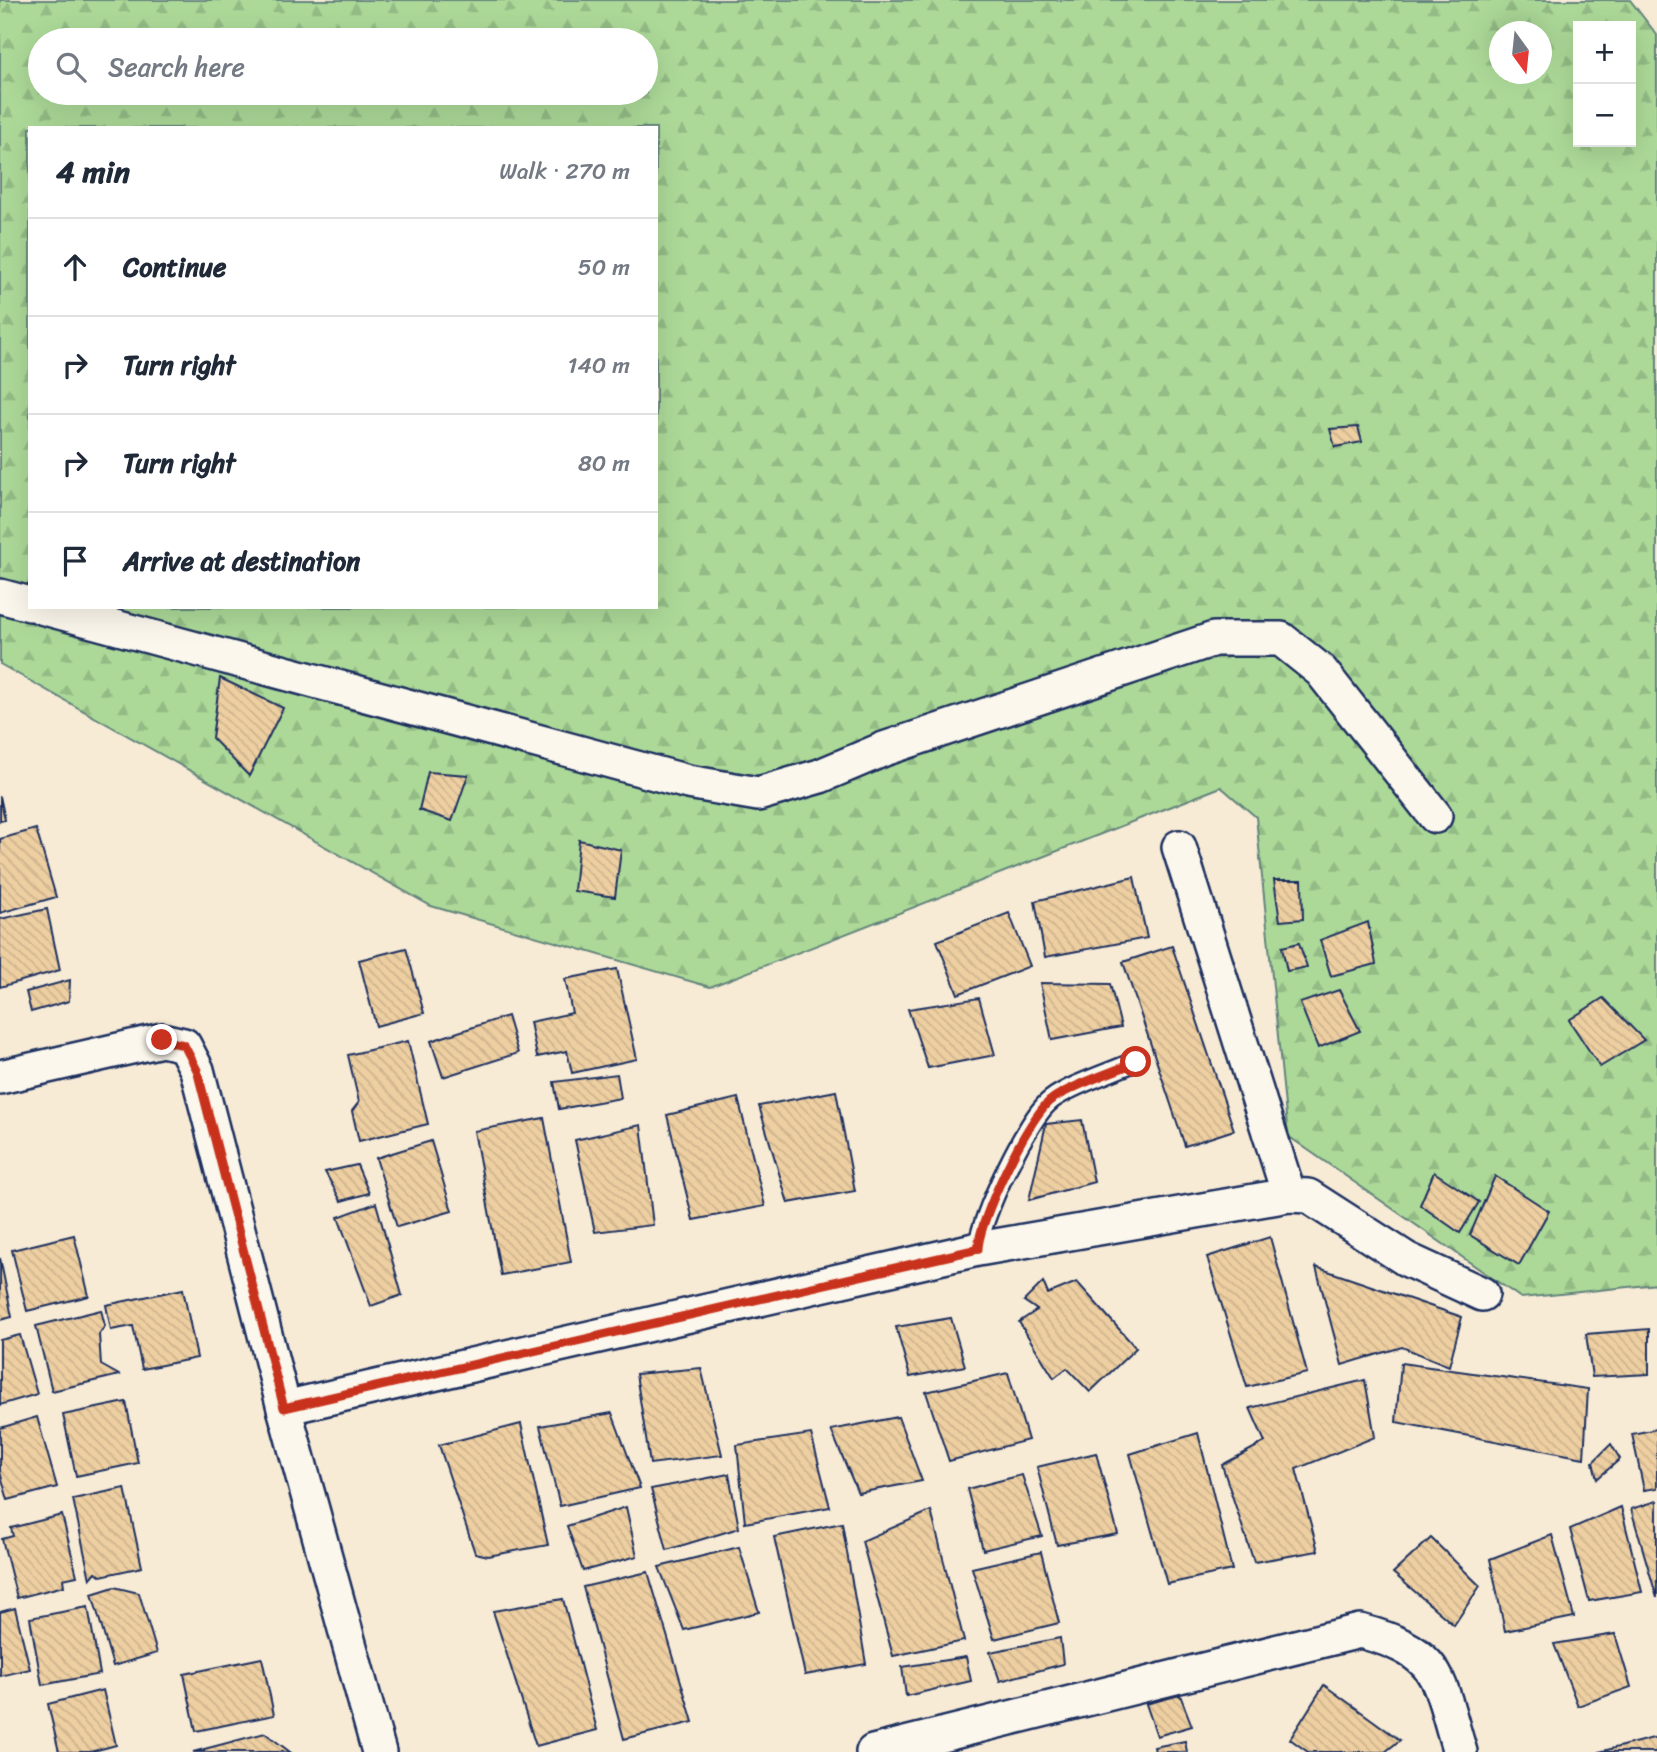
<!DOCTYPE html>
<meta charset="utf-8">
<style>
:root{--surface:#fff;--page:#f2f2f3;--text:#1f2937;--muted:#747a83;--line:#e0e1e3}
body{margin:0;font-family:Sriracha,sans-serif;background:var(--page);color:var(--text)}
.controls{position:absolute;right:21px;top:21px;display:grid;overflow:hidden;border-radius:0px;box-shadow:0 7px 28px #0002}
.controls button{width:63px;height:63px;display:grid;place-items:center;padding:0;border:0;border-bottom:2px solid var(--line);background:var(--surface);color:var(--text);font:35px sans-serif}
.compass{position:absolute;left:1489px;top:21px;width:63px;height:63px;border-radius:50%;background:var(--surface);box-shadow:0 7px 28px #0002;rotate:165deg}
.stop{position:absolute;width:21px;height:21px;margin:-16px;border:5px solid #c8321e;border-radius:50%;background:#fff}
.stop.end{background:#c8321e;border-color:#fff;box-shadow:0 2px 7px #0008}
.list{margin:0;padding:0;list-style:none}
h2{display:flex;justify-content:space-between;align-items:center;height:91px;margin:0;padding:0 28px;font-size:30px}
h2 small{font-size:23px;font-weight:400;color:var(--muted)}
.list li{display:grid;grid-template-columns:46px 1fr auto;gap:21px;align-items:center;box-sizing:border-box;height:98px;padding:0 28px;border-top:2px solid var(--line)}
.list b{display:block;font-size:26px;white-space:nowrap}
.list em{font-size:23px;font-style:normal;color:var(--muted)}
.icon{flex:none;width:38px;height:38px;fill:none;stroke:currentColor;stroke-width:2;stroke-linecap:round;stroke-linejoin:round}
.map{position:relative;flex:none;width:1657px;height:1752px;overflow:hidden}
.search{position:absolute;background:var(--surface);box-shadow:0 7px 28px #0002;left:28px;top:28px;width:630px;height:77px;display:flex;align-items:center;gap:18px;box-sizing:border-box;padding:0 24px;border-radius:38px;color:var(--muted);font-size:26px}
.panel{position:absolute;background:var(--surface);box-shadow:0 7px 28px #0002;left:28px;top:126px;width:630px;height:483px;border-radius:0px}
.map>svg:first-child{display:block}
</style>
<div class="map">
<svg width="1657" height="1752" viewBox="0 0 1657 1752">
<defs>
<pattern id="forest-firs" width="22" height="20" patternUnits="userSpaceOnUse" patternTransform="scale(1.75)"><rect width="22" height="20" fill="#acd998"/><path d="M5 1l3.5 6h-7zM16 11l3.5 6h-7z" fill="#93bb85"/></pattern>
<pattern id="building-back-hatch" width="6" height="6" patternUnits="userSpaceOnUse" patternTransform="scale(1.75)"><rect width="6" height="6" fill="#eecfa1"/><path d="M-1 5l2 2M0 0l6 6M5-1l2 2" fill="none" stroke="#ccb28d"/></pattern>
</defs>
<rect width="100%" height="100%" fill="#f7ebd6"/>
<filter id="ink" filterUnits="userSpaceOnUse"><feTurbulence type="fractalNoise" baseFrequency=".0143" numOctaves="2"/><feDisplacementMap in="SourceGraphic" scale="14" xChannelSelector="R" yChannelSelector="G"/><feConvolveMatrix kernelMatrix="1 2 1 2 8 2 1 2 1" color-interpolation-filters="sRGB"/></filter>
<g filter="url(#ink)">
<path fill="url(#forest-firs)" stroke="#64847b" stroke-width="2" fill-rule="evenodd" d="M 0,0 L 1630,0 L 1657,35 L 1657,1284 L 1521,1298 L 1288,1136 L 1256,817 L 1221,787 L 710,987 L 431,906 L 0,664 ZM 1578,26 L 1631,26 L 1631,142 L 1578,142 ZM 1500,32 L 1542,32 L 1542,74 L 1500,74 ZM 40,40 L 646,40 L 646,93 L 40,93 ZM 30,128 L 656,128 L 656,607 L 30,607 Z"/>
<g fill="url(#building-back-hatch)" stroke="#1b2f5e" stroke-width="2">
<polygon points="1358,427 1362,442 1335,447 1330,429"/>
<polygon points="220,678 283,708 249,776 212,738"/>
<polygon points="428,772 468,775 452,821 419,810"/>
<polygon points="0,796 5,820 0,821"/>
<polygon points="36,829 56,897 0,913 0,839"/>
<polygon points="579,840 621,850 615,897 574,891"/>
<polygon points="1134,877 1147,938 1045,957 1035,901"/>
<polygon points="1274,880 1302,880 1303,919 1280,921"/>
<polygon points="47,909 60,970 0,987 0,919"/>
<polygon points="1009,913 1030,966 958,994 937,941"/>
<polygon points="1368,922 1376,964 1331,976 1320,940"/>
<polygon points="1299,943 1307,967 1287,971 1282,947"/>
<polygon points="1172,946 1234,1130 1185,1146 1123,962"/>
<polygon points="406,948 424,1013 376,1026 359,960"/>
<polygon points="617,969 637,1059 572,1073 567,1051 537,1057 530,1022 572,1013 565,979"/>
<polygon points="70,980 69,1001 31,1012 26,992"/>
<polygon points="1040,983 1110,984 1121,1027 1052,1040"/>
<polygon points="1339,990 1360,1031 1318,1048 1300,1003"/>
<polygon points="979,998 995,1055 928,1068 908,1009"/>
<polygon points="1603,998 1644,1040 1600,1067 1569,1020"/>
<polygon points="507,1016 518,1053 443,1077 431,1041"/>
<polygon points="408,1041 428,1124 359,1141 352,1111 359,1102 348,1055"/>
<polygon points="617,1074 621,1098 559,1109 554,1082"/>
<polygon points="836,1091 855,1191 788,1203 759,1106"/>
<polygon points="738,1098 765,1206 693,1220 667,1115"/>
<polygon points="544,1118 571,1262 501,1275 474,1131"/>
<polygon points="1082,1120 1094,1182 1029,1200 1046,1124"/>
<polygon points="641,1125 653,1225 595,1232 575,1140"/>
<polygon points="431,1141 452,1211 397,1227 376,1158"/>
<polygon points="357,1165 369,1193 341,1201 325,1172"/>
<polygon points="1434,1172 1479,1202 1460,1233 1420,1205"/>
<polygon points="1495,1176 1549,1211 1519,1265 1470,1235"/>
<polygon points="376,1203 402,1295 371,1306 338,1217"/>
<polygon points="74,1235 89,1296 27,1311 12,1250"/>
<polygon points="1270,1237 1307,1373 1247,1387 1207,1257"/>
<polygon points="0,1258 12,1317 0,1320"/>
<polygon points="1316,1267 1462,1317 1449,1366 1402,1347 1342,1365"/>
<polygon points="1043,1282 1048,1294 1077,1282 1136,1348 1090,1392 1067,1368 1054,1378 1019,1322 1037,1310 1024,1301"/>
<polygon points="183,1289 197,1358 142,1369 133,1326 111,1330 106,1305"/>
<polygon points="101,1310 105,1326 99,1334 101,1365 119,1375 52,1391 36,1326"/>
<polygon points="951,1318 965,1366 910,1377 896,1327"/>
<polygon points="1649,1329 1649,1374 1592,1377 1586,1334"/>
<polygon points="20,1335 37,1394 0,1405 0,1340"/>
<polygon points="1401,1363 1588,1389 1584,1458 1396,1422"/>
<polygon points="701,1368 722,1455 650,1464 636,1374"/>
<polygon points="1008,1373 1028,1440 949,1461 926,1392"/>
<polygon points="1365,1380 1375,1437 1296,1469 1318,1551 1254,1562 1222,1465 1265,1442 1250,1408"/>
<polygon points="126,1402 138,1463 76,1476 63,1415"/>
<polygon points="612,1413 640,1488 560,1506 540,1426"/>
<polygon points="37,1417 57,1487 8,1500 0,1472 0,1428"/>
<polygon points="898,1417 922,1481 858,1493 831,1430"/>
<polygon points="521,1424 548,1545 488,1556 475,1553 439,1445"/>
<polygon points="1657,1429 1657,1488 1644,1490 1632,1434"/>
<polygon points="1198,1433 1232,1570 1167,1584 1130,1454"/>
<polygon points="811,1434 830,1507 745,1523 737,1445"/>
<polygon points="1611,1444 1620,1459 1597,1479 1593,1462"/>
<polygon points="1096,1453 1118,1534 1057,1545 1037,1467"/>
<polygon points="729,1474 739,1528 667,1550 651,1489"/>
<polygon points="1022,1475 1042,1536 983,1550 967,1489"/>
<polygon points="125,1488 142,1567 101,1576 96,1572 90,1579 73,1499"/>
<polygon points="1657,1501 1657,1598 1631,1509"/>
<polygon points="626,1507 637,1556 583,1571 567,1526"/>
<polygon points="1621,1507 1642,1592 1589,1601 1570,1529"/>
<polygon points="931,1511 964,1641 893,1656 862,1541"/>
<polygon points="62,1515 77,1576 63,1579 64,1586 17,1598 2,1539 13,1536 11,1528"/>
<polygon points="842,1523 866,1664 805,1675 774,1537"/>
<polygon points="1552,1535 1574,1617 1505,1631 1490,1559"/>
<polygon points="1431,1538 1480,1586 1454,1625 1393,1573"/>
<polygon points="739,1547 759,1612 684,1630 659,1567"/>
<polygon points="1041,1552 1059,1623 994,1639 972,1568"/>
<polygon points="648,1572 693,1722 624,1739 583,1587"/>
<polygon points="114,1587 139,1593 157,1653 113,1666 92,1594"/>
<polygon points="563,1599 597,1730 536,1746 493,1611"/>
<polygon points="88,1607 100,1674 42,1685 30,1618"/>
<polygon points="15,1608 30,1669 0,1676 0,1612"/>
<polygon points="1615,1634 1631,1687 1578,1706 1554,1644"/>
<polygon points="1060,1638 1063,1664 1000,1681 990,1652"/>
<polygon points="966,1657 971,1681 906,1696 902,1667"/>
<polygon points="262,1658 274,1715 196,1731 184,1674"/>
<polygon points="1324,1685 1400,1740 1385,1752 1308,1752 1290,1739"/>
<polygon points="103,1690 116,1745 90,1752 59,1752 48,1704"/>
<polygon points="1180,1695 1192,1726 1157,1736 1146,1704"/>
<polygon points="265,1733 290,1752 193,1752"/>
<polygon points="1657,1737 1657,1752 1599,1752"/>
<polygon points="1185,1741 1187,1752 1155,1752 1154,1747"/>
</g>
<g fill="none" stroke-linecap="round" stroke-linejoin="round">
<defs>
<path id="service" d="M 978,1249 C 979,1220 1028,1117 1051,1100 C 1070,1085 1113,1072 1136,1061"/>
<g id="minor">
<polyline points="0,596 30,604"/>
<polyline points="41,607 688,782 758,794 820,776 884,749 1214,639 1281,639 1321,671 1435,816"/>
<polyline points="1179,847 1289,1195"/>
<polyline points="0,1077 162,1040 184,1045 197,1070 284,1408 379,1752"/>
<polyline points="284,1408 978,1249 1289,1195 1308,1196 1406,1259 1482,1294"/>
<path d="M 873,1752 L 1360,1631 C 1443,1653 1437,1677 1460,1752"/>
</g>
</defs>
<use href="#service" stroke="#1b2f5e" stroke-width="23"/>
<use href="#minor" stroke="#1b2f5e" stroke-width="38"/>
<use href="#service" stroke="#fbf7ec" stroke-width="18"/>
<use href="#minor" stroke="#fbf7ec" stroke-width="33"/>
</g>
</g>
<g fill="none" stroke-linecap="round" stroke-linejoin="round" filter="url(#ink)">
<path stroke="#c8321e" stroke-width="9" d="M 162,1040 L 184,1045 L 197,1070 L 284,1408 L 978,1249 C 979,1220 1028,1117 1051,1100 C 1070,1086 1113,1072 1136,1062"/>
</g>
</svg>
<div class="controls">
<button>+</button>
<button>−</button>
</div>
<svg class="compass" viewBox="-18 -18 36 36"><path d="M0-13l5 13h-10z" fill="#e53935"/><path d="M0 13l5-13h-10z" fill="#747a83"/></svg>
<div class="stop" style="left:1136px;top:1062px"></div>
<div class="stop end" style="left:162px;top:1040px"></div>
<div class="search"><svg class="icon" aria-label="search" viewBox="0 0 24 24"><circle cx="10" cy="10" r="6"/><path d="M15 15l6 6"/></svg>Search here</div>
<section class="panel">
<h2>4 min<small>Walk · 270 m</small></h2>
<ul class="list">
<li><svg class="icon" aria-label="ahead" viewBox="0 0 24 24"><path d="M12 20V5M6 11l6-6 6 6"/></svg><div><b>Continue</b></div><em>50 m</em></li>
<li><svg class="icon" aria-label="right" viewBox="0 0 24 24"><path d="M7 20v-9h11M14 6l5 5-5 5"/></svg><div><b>Turn right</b></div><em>140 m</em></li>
<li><svg class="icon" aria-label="right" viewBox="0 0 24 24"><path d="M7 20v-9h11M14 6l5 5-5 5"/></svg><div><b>Turn right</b></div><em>80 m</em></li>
<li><svg class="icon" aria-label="arrive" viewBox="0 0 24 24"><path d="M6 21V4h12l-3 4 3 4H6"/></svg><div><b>Arrive at destination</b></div></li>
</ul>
</section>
</div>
